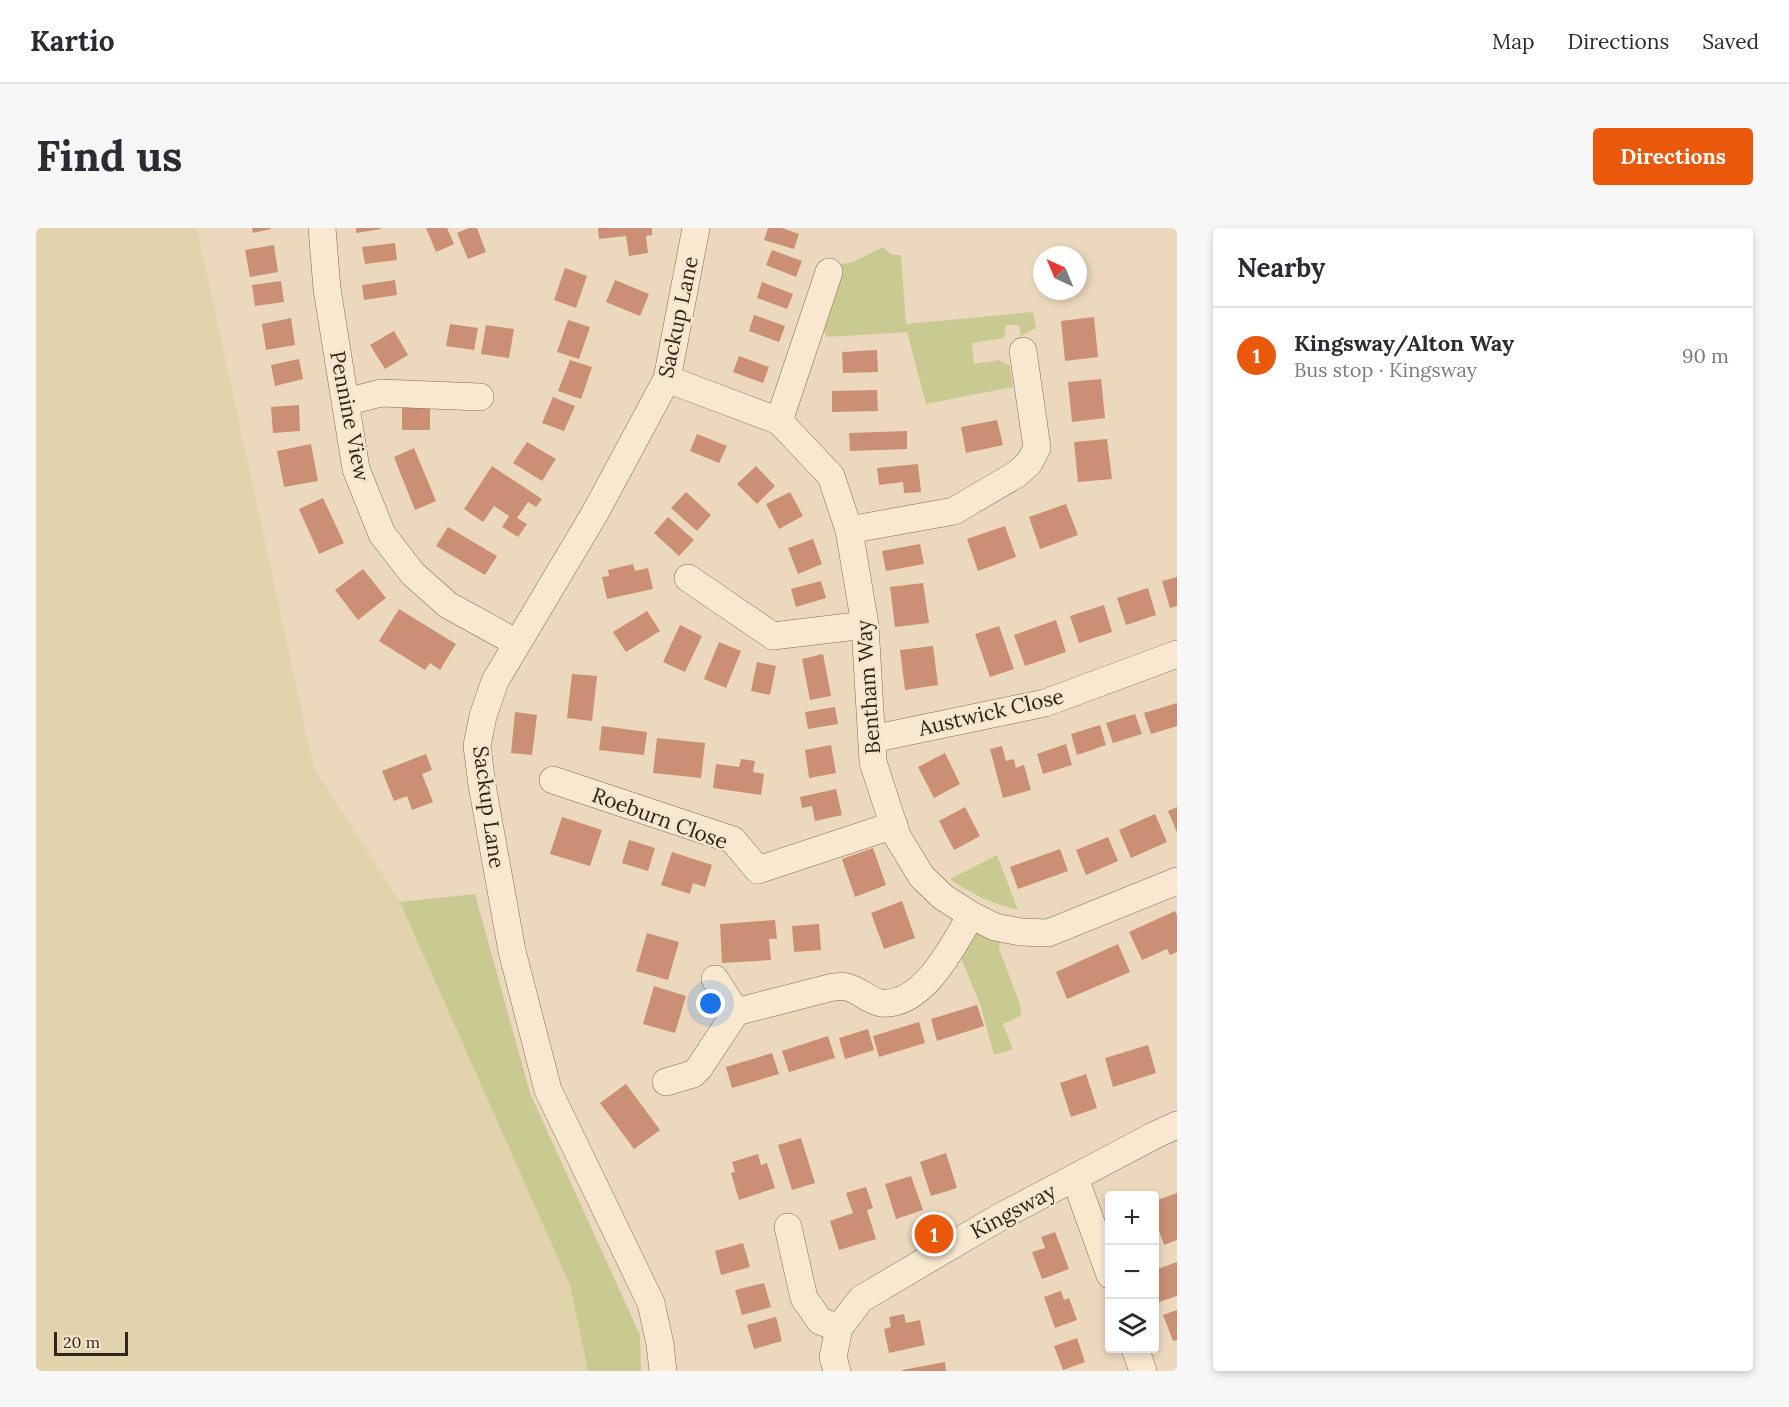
<!DOCTYPE html>
<meta charset="utf-8">
<style>
:root{--surface:#fff;--page:#f7f7f7;--text:#2b2b33;--muted:#7c7c81;--line:#e1e1e2;--accent:#ea580c}
body{margin:0;font-family:Lora,serif;background:var(--page);color:var(--text)}
.controls{position:absolute;right:18px;bottom:18px;display:grid;overflow:hidden;border-radius:6px;box-shadow:0 3px 9px #0003}
.controls button{width:54px;height:54px;display:grid;place-items:center;padding:0;border:0;border-bottom:2px solid var(--line);background:var(--surface);color:var(--text);font:30px sans-serif}
.compass{position:absolute;left:997px;top:18px;width:54px;height:54px;border-radius:50%;background:var(--surface);box-shadow:0 3px 9px #0003;rotate:316deg}
.scale{position:absolute;left:18px;bottom:15px;width:74px;box-sizing:border-box;padding-left:6px;border:3px solid #33241b;border-top:0;font-size:16px;line-height:21px;white-space:nowrap;color:#33241b;-webkit-text-stroke:4px #f4e5cd;paint-order:stroke}
.you{position:absolute;left:675px;top:776px;width:21px;height:21px;margin:-15px;border:4px solid #fff;border-radius:50%;background:#1a73e8;box-shadow:0 0 0 9px #1a73e833}
.badge{display:grid;place-items:center;width:39px;height:39px;border-radius:50%;background:var(--accent);color:#fff;font-size:20px;font-weight:700}
.pin{position:absolute;translate:-50% -50%;border:3px solid #fff;box-shadow:0 2px 6px #0006}
.list{margin:0;padding:0;list-style:none}
h2{display:flex;justify-content:space-between;align-items:center;height:78px;margin:0;padding:0 24px;font-size:26px}
h2 small{font-size:20px;font-weight:400;color:var(--muted)}
.list li{display:grid;grid-template-columns:39px 1fr auto;gap:18px;align-items:center;box-sizing:border-box;height:96px;padding:0 24px;border-top:2px solid var(--line)}
.list b{display:block;font-size:22px;white-space:nowrap}
.list p{margin:0;font-size:20px;white-space:nowrap;color:var(--muted)}
.list em{font-size:20px;font-style:normal;color:var(--muted)}
.icon{flex:none;width:33px;height:33px;fill:none;stroke:currentColor;stroke-width:2;stroke-linecap:round;stroke-linejoin:round}
.map{position:relative;flex:none;width:1141px;height:1143px;overflow:hidden;border-radius:6px}
header{display:flex;align-items:center;gap:36px;box-sizing:border-box;height:84px;padding:0 30px;background:var(--surface);border-bottom:2px solid var(--line)}
header strong{font-size:28px}
nav{display:flex;gap:33px;margin-inline-start:auto;font-size:21px}
.intro{display:flex;align-items:center;justify-content:space-between;box-sizing:border-box;height:144px;padding:0 36px}
h1{margin:0;font-size:42px}
.button{padding:15px 27px;border-radius:6px;background:var(--accent);color:#fff;font-size:21px;font-weight:700}
main{display:flex;gap:36px;padding:0 36px}
aside{flex:1;background:var(--surface);border-radius:6px;box-shadow:0 3px 9px #0003}
.map>svg:first-child{display:block}
</style>
<header>
<strong>Kartio</strong>
<nav><a>Map</a><a>Directions</a><a>Saved</a></nav>
</header>
<div class="intro"><h1>Find us</h1><a class="button">Directions</a></div>
<main>
<div class="map">
<svg width="1141" height="1143" viewBox="0 0 1141 1143">
<rect width="100%" height="100%" fill="#ecd9bd"/>
<polygon fill="#e1d3ab" points="0,0 161,0 278,540 364,674 534,1057 552,1143 0,1143"/>
<g fill="#c9c992">
<polygon points="847,19 856,27 865,27 870,96 997,84 1000,100 985,108 983,97 970,97 968,110 936,115 938,136 963,132 974,138 977,159 890,176 871,104 791,109 784,95 787,71 805,36 817,34"/>
<path d="M 961,627 L 982,682 C 957,676 935,666 914,651 Z"/>
<polygon points="439,666 494,865 604,1107 605,1143 552,1143 534,1057 364,674"/>
<polygon points="938,704 964,714 963,721 984,776 985,788 967,796 977,821 958,827 944,776 922,723"/>
</g>
<g fill="#ca8f74">
<polygon points="216,0 235,0 235,1 217,5"/>
<polygon points="320,0 345,0 345,1 320,5"/>
<polygon points="390,0 411,0 418,16 400,24"/>
<polygon points="433,0 441,0 450,24 432,31 421,5"/>
<polygon points="562,0 616,0 616,7 610,8 612,25 593,28 590,8 563,11"/>
<polygon points="732,0 746,0 763,6 758,21 728,12"/>
<polygon points="359,15 361,32 329,36 326,19"/>
<polygon points="238,17 242,44 214,49 209,22"/>
<polygon points="736,22 766,33 760,49 730,37"/>
<polygon points="529,40 551,48 540,80 518,72"/>
<polygon points="359,52 361,67 328,72 326,57"/>
<polygon points="579,52 613,66 604,88 570,74"/>
<polygon points="245,53 248,74 219,78 216,57"/>
<polygon points="726,54 757,66 751,81 721,70"/>
<polygon points="718,87 749,98 743,114 713,103"/>
<polygon points="1058,89 1062,129 1029,133 1025,93"/>
<polygon points="255,90 259,117 230,122 226,96"/>
<polygon points="532,92 554,99 543,131 521,124"/>
<polygon points="414,96 442,100 438,122 410,118"/>
<polygon points="450,97 478,101 473,130 445,126"/>
<polygon points="358,103 372,127 349,141 334,117"/>
<polygon points="841,122 842,144 807,145 806,124"/>
<polygon points="703,128 733,139 727,155 697,144"/>
<polygon points="263,131 267,151 239,158 235,137"/>
<polygon points="534,132 556,139 545,171 522,163"/>
<polygon points="1065,151 1069,190 1036,194 1032,154"/>
<polygon points="841,162 842,183 796,184 796,163"/>
<polygon points="517,169 539,178 528,203 506,195"/>
<polygon points="263,177 264,203 237,205 235,179"/>
<rect x="366" y="180" width="28" height="22"/>
<polygon points="961,192 967,217 930,225 925,199"/>
<polygon points="871,203 871,221 814,223 813,205"/>
<polygon points="661,206 691,218 683,235 654,223"/>
<polygon points="1071,211 1076,251 1042,254 1038,214"/>
<polygon points="491,214 520,231 506,253 477,235"/>
<polygon points="275,216 282,253 248,259 241,223"/>
<polygon points="378,220 400,273 379,282 358,229"/>
<polygon points="882,236 885,264 868,265 867,254 843,257 841,240"/>
<polygon points="456,238 506,271 500,279 492,274 481,290 491,296 482,309 466,299 473,288 458,278 447,294 428,281"/>
<polygon points="720,238 739,258 721,276 701,256"/>
<polygon points="650,264 675,287 661,303 635,280"/>
<polygon points="754,264 767,288 743,301 730,276"/>
<polygon points="287,270 308,315 283,326 263,281"/>
<polygon points="1030,276 1042,307 1004,321 993,289"/>
<polygon points="632,289 658,312 643,328 618,305"/>
<polygon points="969,298 980,329 942,343 931,311"/>
<polygon points="412,299 461,328 449,347 400,318"/>
<polygon points="777,311 786,336 762,346 752,320"/>
<polygon points="884,316 888,336 850,343 846,323"/>
<polygon points="597,336 599,343 612,340 617,361 571,371 566,349 573,348 572,342"/>
<polygon points="327,341 350,370 322,392 299,362"/>
<polygon points="1141,349 1141,378 1134,380 1126,353"/>
<polygon points="785,353 790,370 760,379 755,361"/>
<polygon points="887,355 893,395 859,399 854,359"/>
<polygon points="1112,360 1120,387 1090,397 1081,370"/>
<polygon points="1068,377 1076,404 1043,415 1034,388"/>
<polygon points="363,381 420,416 404,442 394,435 389,442 343,413"/>
<polygon points="611,383 624,403 590,424 577,404"/>
<polygon points="1020,392 1030,424 989,438 978,407"/>
<polygon points="644,397 666,408 649,444 627,434"/>
<polygon points="963,398 978,441 954,449 939,406"/>
<polygon points="683,414 705,423 690,460 668,451"/>
<polygon points="897,418 902,457 869,462 864,422"/>
<polygon points="787,426 795,468 774,472 766,431"/>
<polygon points="721,434 740,438 734,467 715,463"/>
<polygon points="536,446 561,448 556,493 531,490"/>
<polygon points="1141,475 1141,498 1115,506 1108,485"/>
<polygon points="799,479 802,496 772,501 769,484"/>
<polygon points="479,484 501,487 496,527 475,525"/>
<polygon points="1099,486 1106,506 1077,515 1070,495"/>
<polygon points="1064,497 1070,517 1041,527 1035,506"/>
<polygon points="566,498 611,504 608,527 563,522"/>
<polygon points="621,510 669,515 665,550 617,545"/>
<polygon points="1030,516 1036,537 1007,546 1001,526"/>
<polygon points="795,517 800,545 773,550 769,522"/>
<polygon points="966,518 970,533 978,531 980,540 988,537 995,562 967,570 954,521"/>
<polygon points="909,525 924,556 898,570 882,539"/>
<polygon points="390,526 396,542 386,546 397,574 376,582 371,568 358,573 346,543"/>
<polygon points="705,531 719,533 717,544 728,546 725,567 677,560 680,536 703,539"/>
<polygon points="800,561 806,587 779,593 776,578 766,580 764,569"/>
<polygon points="929,579 944,608 918,622 903,593"/>
<polygon points="1141,579 1141,604 1132,583"/>
<polygon points="1119,586 1131,614 1095,630 1083,602"/>
<polygon points="526,589 566,602 554,638 514,626"/>
<polygon points="1072,609 1082,633 1050,647 1040,622"/>
<polygon points="593,612 619,620 612,643 586,635"/>
<polygon points="837,620 850,657 819,669 806,631"/>
<polygon points="1024,621 1032,643 982,661 974,639"/>
<polygon points="636,624 676,637 669,659 657,655 654,666 625,657"/>
<polygon points="866,673 879,710 848,721 835,685"/>
<polygon points="1139,683 1141,687 1141,724 1134,727 1131,721 1106,732 1093,704"/>
<polygon points="739,692 741,711 733,711 735,732 686,735 684,696"/>
<polygon points="783,696 785,722 758,724 756,698"/>
<polygon points="611,705 643,714 632,752 600,743"/>
<polygon points="1082,716 1094,744 1031,771 1020,744"/>
<polygon points="618,758 650,768 639,805 607,796"/>
<polygon points="941,777 948,798 901,813 895,791"/>
<polygon points="883,794 889,815 843,829 837,808"/>
<polygon points="832,801 838,822 809,831 803,810"/>
<polygon points="792,808 799,830 753,844 746,823"/>
<polygon points="1112,817 1120,845 1077,859 1069,830"/>
<polygon points="736,825 743,846 696,860 690,839"/>
<polygon points="1050,846 1061,880 1035,889 1024,855"/>
<polygon points="590,856 624,902 598,921 564,875"/>
<polygon points="765,910 779,955 756,962 742,917"/>
<polygon points="910,925 921,960 895,968 884,934"/>
<polygon points="722,926 725,937 731,935 739,960 703,972 695,945 699,944 696,934"/>
<polygon points="875,948 887,982 860,991 849,956"/>
<polygon points="830,959 837,980 831,982 840,1011 803,1022 794,993 817,985 810,965"/>
<polygon points="1141,965 1141,1012 1128,1017 1119,991 1119,973"/>
<polygon points="1019,1004 1033,1041 1006,1051 996,1024 1009,1020 1005,1009"/>
<polygon points="707,1015 714,1039 685,1047 679,1023"/>
<polygon points="1141,1034 1141,1068 1120,1075 1119,1042"/>
<polygon points="728,1055 735,1079 706,1087 699,1062"/>
<polygon points="1025,1063 1028,1072 1033,1070 1041,1092 1019,1100 1008,1069"/>
<polygon points="1141,1082 1141,1112 1137,1113 1127,1087"/>
<polygon points="868,1086 870,1095 884,1092 889,1117 853,1125 848,1101 855,1099 853,1089"/>
<polygon points="740,1089 746,1113 718,1121 711,1097"/>
<polygon points="1041,1110 1049,1134 1027,1142 1018,1118"/>
<polygon points="909,1134 910,1143 867,1143 866,1142"/>
</g>
<g fill="none" stroke-linecap="round" stroke-linejoin="round">
<defs>
<g id="minor">
<polyline points="286,0 291,61 320,241 346,306 377,346 412,377 481,415"/>
<polyline points="631,151 743,193 795,248 813,302 829,397 837,534 861,608 886,649 907,669 935,687 959,699 985,704 1012,705 1141,653"/>
<polyline points="310,174 345,165 444,169"/>
<polyline points="743,193 793,44"/>
<polyline points="813,302 918,283 981,246 993,235 1001,220 987,123"/>
<polyline points="652,350 737,408 829,397"/>
<polyline points="836,511 1009,475 1141,426"/>
<polyline points="517,552 697,612 722,642 858,597"/>
<path d="M 679,751 L 700,784 L 797,759 C 801,759 807,758 811,759 C 823,762 833,773 845,775 C 887,779 917,718 935,687"/>
<polyline points="630,854 657,846 663,840 700,784"/>
<polyline points="1039,950 1074,1047"/>
<polyline points="752,999 768,1070 784,1093 803,1100"/>
<polyline points="1099,1120 1107,1143"/>
<polyline points="627,1143 624,1116 615,1075 512,862 476,723 446,557 441,518 447,488 459,453 559,285 631,151 660,0"/>
<polyline points="801,1143 797,1129 803,1100 825,1071 964,989 1119,907 1141,897"/>
</g>
</defs>
<use href="#minor" stroke="#846a57" stroke-width="28"/>
<use href="#minor" stroke="#f8e8d0" stroke-width="27"/>
</g>
<g text-anchor="middle" dominant-baseline="central" stroke-width="5" stroke-linejoin="round" paint-order="stroke">
<g font-size="21" fill="#33241b" stroke="#f4e5cd">
<text transform="translate(642 89) rotate(-78)">Sackup Lane</text>
<text transform="translate(314 188) rotate(79)">Pennine View</text>
<text transform="translate(832 459) rotate(-94)">Bentham Way</text>
<text transform="translate(955 484) rotate(-13)">Austwick Close</text>
<text transform="translate(453 579) rotate(82)">Sackup Lane</text>
<text transform="translate(624 590) rotate(20)">Roeburn Close</text>
<text transform="translate(977 983) rotate(-28)">Kingsway</text>
</g>
</g>
</svg>
<div class="controls">
<button>+</button>
<button>−</button>
<button><svg class="icon" aria-label="layers" viewBox="0 0 24 24"><path d="M12 4l9 5-9 5-9-5zM3 14l9 5 9-5"/></svg></button>
</div>
<svg class="compass" viewBox="-18 -18 36 36"><path d="M0-13l5 13h-10z" fill="#e53935"/><path d="M0 13l5-13h-10z" fill="#7c7c81"/></svg>
<div class="scale">20 m</div>
<div class="you"></div>
<div class="pin badge" style="left:898px;top:1006px">1</div>
</div>
<aside>
<h2>Nearby<small></small></h2>
<ul class="list">
<li><span class="badge">1</span><div><b>Kingsway/Alton Way</b><p>Bus stop · Kingsway</p></div><em>90 m</em></li>
</ul>
</aside>
</main>
